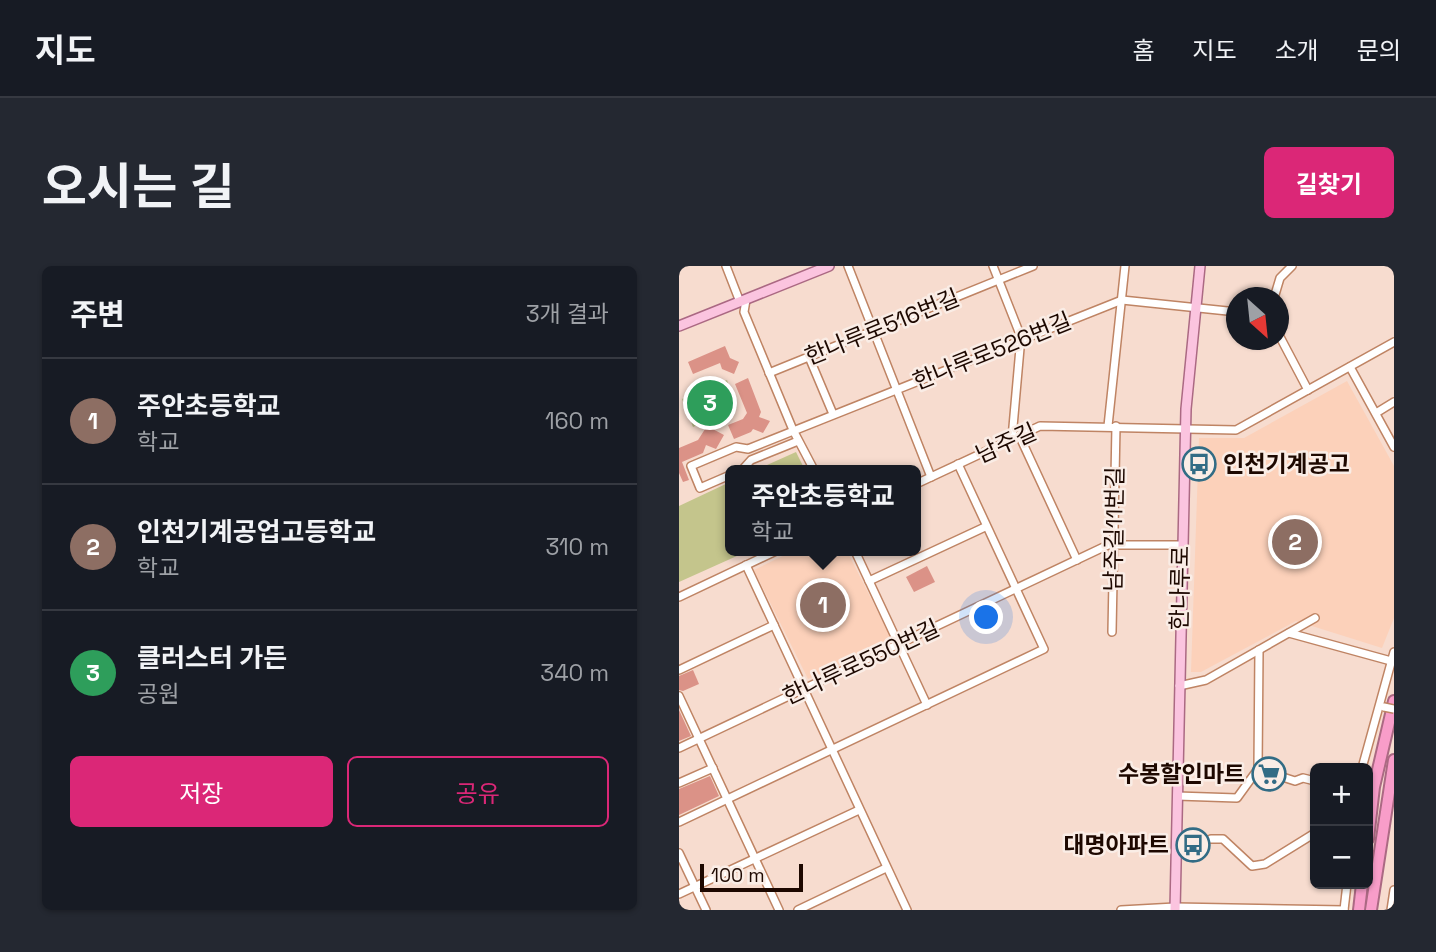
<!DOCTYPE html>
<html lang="ko">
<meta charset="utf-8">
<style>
:root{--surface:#171b24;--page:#242831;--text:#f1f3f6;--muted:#9ea1a6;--line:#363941;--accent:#db2777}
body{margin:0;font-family:"Space Grotesk","Noto Sans KR",sans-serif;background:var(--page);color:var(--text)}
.controls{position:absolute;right:21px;bottom:21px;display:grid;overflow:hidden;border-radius:10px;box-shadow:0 2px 5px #0004}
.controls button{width:63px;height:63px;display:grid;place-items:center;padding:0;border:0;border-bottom:2px solid var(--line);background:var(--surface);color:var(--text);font:35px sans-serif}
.compass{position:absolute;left:547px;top:21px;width:63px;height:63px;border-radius:50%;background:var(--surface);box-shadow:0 2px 5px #0004;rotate:153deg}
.scale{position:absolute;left:21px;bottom:18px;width:103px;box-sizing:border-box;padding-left:7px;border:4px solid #1d0800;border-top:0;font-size:19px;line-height:24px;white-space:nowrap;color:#1d0800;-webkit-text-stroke:5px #faede6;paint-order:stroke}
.you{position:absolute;left:308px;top:352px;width:24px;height:24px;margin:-18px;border:5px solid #fff;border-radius:50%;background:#1a73e8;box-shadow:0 0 0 10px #1a73e833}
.badge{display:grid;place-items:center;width:46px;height:46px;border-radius:50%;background:var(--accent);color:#fff;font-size:23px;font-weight:700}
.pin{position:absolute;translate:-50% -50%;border:4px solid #fff;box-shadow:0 2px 7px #0006}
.popup{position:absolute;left:46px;top:199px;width:196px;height:91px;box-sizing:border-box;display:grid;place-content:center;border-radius:10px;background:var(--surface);filter:drop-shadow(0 2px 5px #0005);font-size:23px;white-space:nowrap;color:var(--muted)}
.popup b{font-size:26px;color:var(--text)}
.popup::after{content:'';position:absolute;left:50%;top:100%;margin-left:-14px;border:14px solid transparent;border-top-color:var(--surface)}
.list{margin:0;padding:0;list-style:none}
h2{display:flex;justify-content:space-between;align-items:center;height:91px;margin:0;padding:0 28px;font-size:30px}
h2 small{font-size:23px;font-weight:400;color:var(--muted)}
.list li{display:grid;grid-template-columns:46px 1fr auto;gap:21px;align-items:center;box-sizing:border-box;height:126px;padding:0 28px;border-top:2px solid var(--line)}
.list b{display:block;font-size:26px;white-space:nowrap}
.list p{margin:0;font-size:23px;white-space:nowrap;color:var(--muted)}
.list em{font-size:23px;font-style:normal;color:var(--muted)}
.actions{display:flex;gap:14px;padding:21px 28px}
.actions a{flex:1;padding:16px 0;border:2px solid var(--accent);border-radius:10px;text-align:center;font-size:24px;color:var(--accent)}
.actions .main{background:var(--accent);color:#fff}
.map{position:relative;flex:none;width:715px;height:644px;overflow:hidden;border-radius:10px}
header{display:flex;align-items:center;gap:42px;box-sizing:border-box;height:98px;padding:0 35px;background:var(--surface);border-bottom:2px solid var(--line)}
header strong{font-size:33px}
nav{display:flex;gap:38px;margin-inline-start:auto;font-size:24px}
.intro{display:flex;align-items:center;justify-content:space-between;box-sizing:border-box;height:168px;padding:0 42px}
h1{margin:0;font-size:49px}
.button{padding:18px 32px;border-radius:10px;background:var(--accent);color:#fff;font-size:24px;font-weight:700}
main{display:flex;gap:42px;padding:0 42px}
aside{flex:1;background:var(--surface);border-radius:10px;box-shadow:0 2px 5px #0004}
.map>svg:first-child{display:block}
</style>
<header>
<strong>지도</strong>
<nav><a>홈</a><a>지도</a><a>소개</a><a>문의</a></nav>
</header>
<div class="intro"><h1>오시는 길</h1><a class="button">길찾기</a></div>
<main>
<aside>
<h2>주변<small>3개 결과</small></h2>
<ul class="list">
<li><span class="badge" style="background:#8d6e63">1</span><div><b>주안초등학교</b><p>학교</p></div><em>160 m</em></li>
<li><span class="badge" style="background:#8d6e63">2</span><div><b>인천기계공업고등학교</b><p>학교</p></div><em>310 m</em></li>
<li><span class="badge" style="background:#2e9e5b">3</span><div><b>클러스터 가든</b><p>공원</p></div><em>340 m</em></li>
</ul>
<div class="actions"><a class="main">저장</a><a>공유</a></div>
</aside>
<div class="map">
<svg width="715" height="644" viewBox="0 0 715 644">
<rect width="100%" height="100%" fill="#f7dccf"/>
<g fill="#fcd1ba">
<polygon points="668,115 715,200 715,352 703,382 617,355 522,406 512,406 520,172 565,172"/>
<polygon points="114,285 168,285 213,374 129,413 75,304"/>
</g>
<g fill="#c4c58c">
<polygon points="48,114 58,142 14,161 3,133"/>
<polygon points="117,186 126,204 77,204"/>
<polygon points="51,216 51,285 69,285 0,316 0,240"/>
</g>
<g fill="#db9287">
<polygon points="46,80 51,92 60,96 55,108 43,103 41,97 14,108 9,96"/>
<polygon points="69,112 82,146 80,151 91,155 84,167 74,163 72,166 55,173 49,159 64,153 68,147 56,118"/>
<polygon points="28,160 45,169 37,183 27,179 24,187 3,196 10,214 4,216 0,207 0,182 19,174"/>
<polygon points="248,300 256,316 235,326 227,311"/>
<polygon points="14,404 20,418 4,425 0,424 0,410"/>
<polygon points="0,444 12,470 0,475"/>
<polygon points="31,510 40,530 0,549 0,523"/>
</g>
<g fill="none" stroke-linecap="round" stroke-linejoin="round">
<defs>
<g id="minor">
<polyline points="47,0 61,36"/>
<polyline points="169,0 252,211"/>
<polyline points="314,0 342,71 333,172"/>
<polyline points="595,32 601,12 613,0"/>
<polyline points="67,34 65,46 114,164 135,204"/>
<polyline points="600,69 629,124"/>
<polyline points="130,91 154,148"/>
<polyline points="671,101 715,181"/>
<polyline points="90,107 354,0"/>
<polyline points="697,147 715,136"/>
<polyline points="429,160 446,0"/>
<polyline points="340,169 398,294"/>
<polyline points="63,204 72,194 119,175"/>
<polyline points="51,209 21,222 12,200 57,181 69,183 443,34 558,46"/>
<polyline points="237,218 361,160 557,164 715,76"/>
<polyline points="176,285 248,439"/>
<polyline points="67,299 228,644"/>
<polyline points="190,315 306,261"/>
<polyline points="0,331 97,285"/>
<polyline points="433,366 437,160"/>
<polyline points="610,367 712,395"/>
<polyline points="0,404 95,359"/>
<polyline points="500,420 527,414 636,352"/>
<polyline points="0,430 100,644"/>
<polyline points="0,482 429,279 502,279"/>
<polyline points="683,502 715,386"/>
<polyline points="579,503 616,515 624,512 636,515"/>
<polyline points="0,517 34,502"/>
<polyline points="498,530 558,532 579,503 580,384"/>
<polyline points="0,556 365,383 279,198"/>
<polyline points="532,573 544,573 573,600 586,598 636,567"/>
<polyline points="0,587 27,644"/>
<polyline points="0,628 180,544"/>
<polyline points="119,644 207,602"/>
<polyline points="442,644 496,641 665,644"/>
<polyline points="665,644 668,618"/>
<polyline points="712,644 715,624"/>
</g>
<g id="major">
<polyline points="0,60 150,0"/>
<polyline points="496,644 507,143 521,0"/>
</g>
<g id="highway">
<polyline points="689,573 695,521 715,435"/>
<polyline points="680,644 683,618"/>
<polyline points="692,644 715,494"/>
</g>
</defs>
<use href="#minor" stroke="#bf8464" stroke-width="10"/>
<use href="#major" stroke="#ab6983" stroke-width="12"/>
<use href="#highway" stroke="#ab6983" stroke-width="14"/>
<use href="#minor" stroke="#fff" stroke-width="7"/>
<use href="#major" stroke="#fbc4df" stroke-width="9"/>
<use href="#highway" stroke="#f89dc9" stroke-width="10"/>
<defs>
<polyline id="minor-bridge" points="705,441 715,443"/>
</defs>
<use href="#minor-bridge" stroke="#bf8464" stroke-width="10" stroke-linecap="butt"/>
<use href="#minor-bridge" stroke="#fff" stroke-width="7"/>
</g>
<defs>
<symbol id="bus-ring" viewBox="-11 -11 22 22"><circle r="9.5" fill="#faede6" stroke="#326c85" stroke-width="1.5"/><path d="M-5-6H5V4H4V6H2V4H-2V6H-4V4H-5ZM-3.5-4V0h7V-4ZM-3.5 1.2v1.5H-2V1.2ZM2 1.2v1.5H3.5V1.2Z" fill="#326c85"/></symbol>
<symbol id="supermarket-ring" viewBox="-11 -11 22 22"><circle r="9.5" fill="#faede6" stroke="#326c85" stroke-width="1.5"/><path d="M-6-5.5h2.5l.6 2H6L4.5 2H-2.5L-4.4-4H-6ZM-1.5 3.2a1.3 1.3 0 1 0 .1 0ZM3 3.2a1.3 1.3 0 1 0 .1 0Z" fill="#326c85"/></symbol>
</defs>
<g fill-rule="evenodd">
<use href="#bus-ring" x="501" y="179" width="38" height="38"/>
<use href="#supermarket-ring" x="571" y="489" width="38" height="38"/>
<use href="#bus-ring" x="495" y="560" width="38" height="38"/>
</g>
<g text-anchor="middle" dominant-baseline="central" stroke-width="5" stroke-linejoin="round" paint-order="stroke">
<g font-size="23" fill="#1d0800" stroke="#faede6">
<text transform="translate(203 61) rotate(-22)">한나루로516번길</text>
<text transform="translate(313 85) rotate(-22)">한나루로526번길</text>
<text transform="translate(327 177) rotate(-24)">남주길</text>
<text transform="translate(435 263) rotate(-89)">남주길11번길</text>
<text transform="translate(501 322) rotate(-89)">한나루로</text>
<text transform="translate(182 396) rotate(-25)">한나루로550번길</text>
</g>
<g font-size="23" font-weight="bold" fill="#1d0800" stroke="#faede6" text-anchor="end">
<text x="544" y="198" text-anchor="start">인천기계공고</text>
<text x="566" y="508">수봉할인마트</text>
<text x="490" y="579">대명아파트</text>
</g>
</g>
</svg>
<div class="controls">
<button>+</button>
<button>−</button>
</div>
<svg class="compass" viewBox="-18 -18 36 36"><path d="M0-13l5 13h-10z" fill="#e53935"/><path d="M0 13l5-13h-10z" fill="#9ea1a6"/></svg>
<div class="scale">100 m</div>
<div class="you"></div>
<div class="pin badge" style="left:144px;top:339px;background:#8d6e63">1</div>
<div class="popup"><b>주안초등학교</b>학교</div>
<div class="pin badge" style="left:616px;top:276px;background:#8d6e63">2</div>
<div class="pin badge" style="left:31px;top:137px;background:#2e9e5b">3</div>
</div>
</main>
